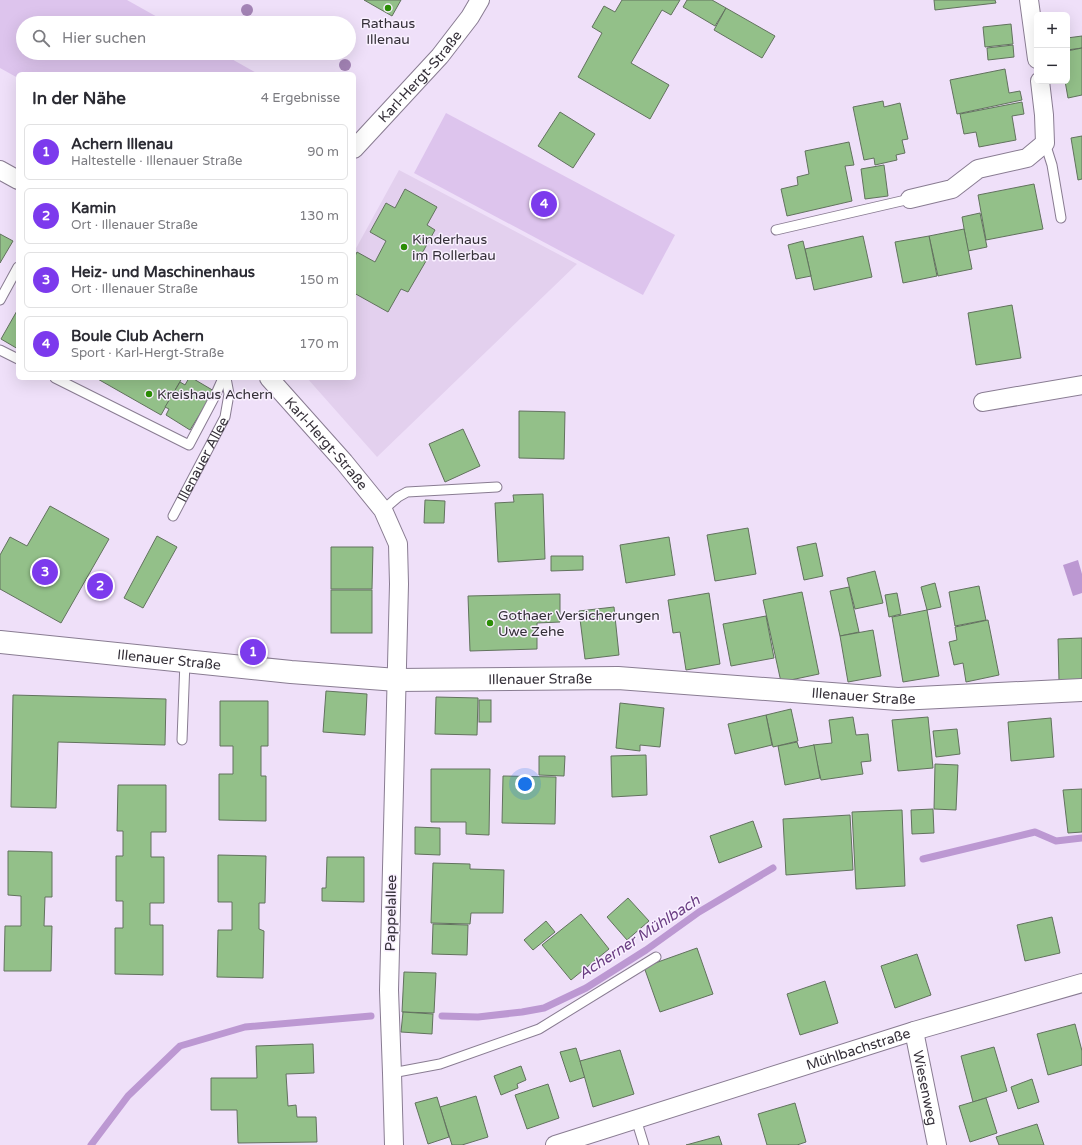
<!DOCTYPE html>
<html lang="de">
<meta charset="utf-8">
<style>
:root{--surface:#fff;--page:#f2f2f3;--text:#2b2b33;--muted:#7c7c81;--line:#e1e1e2;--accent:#7c3aed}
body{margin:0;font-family:"Varela Round",sans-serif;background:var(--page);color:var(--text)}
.controls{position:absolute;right:12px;top:12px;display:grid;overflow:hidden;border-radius:6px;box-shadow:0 4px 16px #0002}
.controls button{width:36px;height:36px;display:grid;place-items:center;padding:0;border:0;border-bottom:1px solid var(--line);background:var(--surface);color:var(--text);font:20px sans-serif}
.you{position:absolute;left:525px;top:784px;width:14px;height:14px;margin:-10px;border:3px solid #fff;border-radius:50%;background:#1a73e8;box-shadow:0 0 0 6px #1a73e833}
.badge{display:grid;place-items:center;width:26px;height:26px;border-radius:50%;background:var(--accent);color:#fff;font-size:13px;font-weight:700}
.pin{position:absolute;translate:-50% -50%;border:2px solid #fff;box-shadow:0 1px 4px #0006}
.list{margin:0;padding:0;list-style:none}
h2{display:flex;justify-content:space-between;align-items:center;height:52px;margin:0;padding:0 16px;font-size:17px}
h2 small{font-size:13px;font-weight:400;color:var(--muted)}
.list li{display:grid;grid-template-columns:26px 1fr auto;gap:12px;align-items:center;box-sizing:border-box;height:56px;margin:0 8px 8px;padding:0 8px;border:1px solid var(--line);border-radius:6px}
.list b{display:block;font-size:15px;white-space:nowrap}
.list p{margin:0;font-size:13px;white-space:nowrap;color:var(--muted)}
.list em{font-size:13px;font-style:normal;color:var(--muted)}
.icon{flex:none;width:22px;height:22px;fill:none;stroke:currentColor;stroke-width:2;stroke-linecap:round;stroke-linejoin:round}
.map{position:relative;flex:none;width:1082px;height:1145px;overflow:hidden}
.search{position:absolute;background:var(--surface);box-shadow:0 4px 16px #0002;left:16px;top:16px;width:340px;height:44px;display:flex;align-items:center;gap:10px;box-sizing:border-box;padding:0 14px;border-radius:22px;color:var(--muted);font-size:15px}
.panel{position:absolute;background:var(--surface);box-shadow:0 4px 16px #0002;left:16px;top:72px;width:340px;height:308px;border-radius:6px}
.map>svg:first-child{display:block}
</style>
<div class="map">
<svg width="1082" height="1145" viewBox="0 0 1082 1145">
<rect width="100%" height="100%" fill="#efe0f9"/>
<polygon fill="#e3d0ee" points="399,170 577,264 377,457 307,378 354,378 354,252"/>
<g fill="#ddc4ed">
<polygon points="0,0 127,0 168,23 23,23 23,53 221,53 258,74 18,74 18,78 0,68"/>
<polygon points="446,113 675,235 643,295 414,173"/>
</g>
<polygon fill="#bc98d2" points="1078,560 1082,574 1082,593 1073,596 1063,565"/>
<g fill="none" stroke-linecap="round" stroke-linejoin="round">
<g stroke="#bc98d2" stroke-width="7">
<polyline points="923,859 1035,832 1056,841 1082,838"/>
<polyline points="442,1016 478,1017 522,1012 544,1008 586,988 646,950 699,912 773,868"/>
<polyline points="91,1145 128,1096 180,1046 245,1027 371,1016"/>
</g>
</g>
<g fill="#93c089" stroke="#62725e">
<polygon points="364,0 401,0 392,16"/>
<polygon points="622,0 680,0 671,15 662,10 631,63 669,85 650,119 578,77 602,33 592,27 604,6 615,12"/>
<polygon points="687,0 712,0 726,8 715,26 683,7"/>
<polygon points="934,0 995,0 996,3 935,10"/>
<polygon points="726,8 775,36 762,58 714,30"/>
<polygon points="1011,24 1013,44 985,47 983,27"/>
<polygon points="1082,36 1082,48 1067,50 1067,38"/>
<polygon points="1013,45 1014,57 988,60 987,48"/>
<polygon points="1082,48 1082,95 1068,98 1065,81 1067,81 1067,51"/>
<polygon points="1005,69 1009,93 1020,91 1022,100 957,114 950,80"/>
<polygon points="883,101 884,107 900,103 908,139 902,140 905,153 896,155 897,160 875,165 874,158 864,160 853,107"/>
<polygon points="1022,102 1024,114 1012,116 1016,140 979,147 976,132 964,134 960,114"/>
<polygon points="560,112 595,134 573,168 538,146"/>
<polygon points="1082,136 1082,179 1078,180 1071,138"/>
<polygon points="849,142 854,165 845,166 852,201 787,216 781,189 798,185 797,177 809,174 805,151"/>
<polygon points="884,165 888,196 865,199 861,169"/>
<polygon points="1034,184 1043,229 986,240 978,195"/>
<polygon points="405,189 437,207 427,225 435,230 420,257 426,261 408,292 401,289 388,312 354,293 354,258 357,252 375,262 386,241 370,232 386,203 395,208"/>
<polygon points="980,213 987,247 968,251 962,217"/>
<polygon points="964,229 972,269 938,276 929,236"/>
<polygon points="0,234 13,241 0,263"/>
<polygon points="863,236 872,277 814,290 805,249"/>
<polygon points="929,236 937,276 903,283 895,242"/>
<polygon points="803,241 811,276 796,279 788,245"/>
<polygon points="1012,305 1021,358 976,365 968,313"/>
<polygon points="18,309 18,349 1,339"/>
<polygon points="96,378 182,378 161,415"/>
<polygon points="189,378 192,378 214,391 190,430 166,415 169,409 165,407 180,382 185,385"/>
<polygon points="519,411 565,412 564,459 519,458"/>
<polygon points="463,429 480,466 445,482 429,444"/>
<polygon points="543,494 545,559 498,562 495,503 514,502 513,495"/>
<polygon points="425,500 445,501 444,523 424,523"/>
<polygon points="50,506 109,539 61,623 0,589 0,555 10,537 27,546"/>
<polygon points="748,528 756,574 715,581 707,535"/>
<polygon points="157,536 177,547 143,608 124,598"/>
<polygon points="669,537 675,575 626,583 620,545"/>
<polygon points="816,543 823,576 804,580 797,547"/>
<polygon points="331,547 373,547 372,589 331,589"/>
<polygon points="551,556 583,556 583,570 551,571"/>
<polygon points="875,571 883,603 855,609 847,578"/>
<polygon points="98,576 110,583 103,596 91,589"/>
<polygon points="935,583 941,607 927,610 921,587"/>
<polygon points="979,586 986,620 955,626 949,592"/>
<polygon points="849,587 859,632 840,636 830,591"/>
<rect x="331" y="590" width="41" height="43"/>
<polygon points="802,592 819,674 781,682 763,600"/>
<polygon points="709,593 720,664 686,670 680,632 673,633 668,600"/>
<polygon points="897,593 901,614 889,617 885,595"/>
<polygon points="560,594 560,622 537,623 537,649 470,651 468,596"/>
<polygon points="614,607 619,655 585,659 579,611"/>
<polygon points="927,610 939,676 903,682 892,617"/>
<polygon points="766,616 774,658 731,666 723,624"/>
<polygon points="988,620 999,675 966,682 963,663 954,665 949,642 957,640 955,627"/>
<polygon points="873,630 881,676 848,682 840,636"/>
<polygon points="1082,638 1082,681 1059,681 1058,639"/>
<polygon points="326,691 367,694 365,735 323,732"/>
<polygon points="13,695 166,699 165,745 58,742 56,808 11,807"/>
<polygon points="436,697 478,698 477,735 435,734"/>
<rect x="479" y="700" width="12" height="22"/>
<polygon points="220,701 268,701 268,746 261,746 261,776 266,776 266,821 219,820 219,774 233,774 233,746 220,746"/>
<polygon points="620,703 664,708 660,747 640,745 640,751 616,748"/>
<polygon points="791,709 798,741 773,747 766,715"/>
<polygon points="766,715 772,745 735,754 728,724"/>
<polygon points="853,717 856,735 868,734 871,761 861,762 863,774 821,780 813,745 832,743 829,720"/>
<polygon points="928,717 933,768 898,771 892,720"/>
<polygon points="1051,718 1054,757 1011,761 1008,722"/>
<polygon points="957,729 960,754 936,757 933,731"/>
<polygon points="797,742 799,748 814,745 820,778 785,785 778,746"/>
<polygon points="646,755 647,795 612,797 611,756"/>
<polygon points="539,756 565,756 564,776 539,775"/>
<polygon points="935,764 958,765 956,810 934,809"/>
<polygon points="431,769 490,769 489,835 466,834 466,822 431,822"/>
<polygon points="503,776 556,777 555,824 502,823"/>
<polygon points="118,785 166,785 166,832 151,832 151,857 164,857 164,903 150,903 150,925 163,925 163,975 115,974 115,928 123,928 123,901 116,901 116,856 123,856 123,831 117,831"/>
<polygon points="1082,789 1082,832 1068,833 1063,790"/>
<polygon points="933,809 934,833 912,834 911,810"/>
<polygon points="902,810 905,886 856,889 852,812"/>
<polygon points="850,815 853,870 786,875 783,819"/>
<polygon points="753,821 762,847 719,863 710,836"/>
<polygon points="415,827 440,828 440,855 415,854"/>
<polygon points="8,851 52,852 52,897 45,897 44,926 52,926 51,971 4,971 5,926 21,926 21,896 8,895"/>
<polygon points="218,855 266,856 265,903 259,903 259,929 264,931 263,978 217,977 218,930 232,930 232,902 218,902"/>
<polygon points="327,857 364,857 364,902 322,901 322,888 326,888"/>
<polygon points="433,863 470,864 470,869 504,870 503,913 471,913 470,924 431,923"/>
<polygon points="628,898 649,921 627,940 607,917"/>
<polygon points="581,914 609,949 571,980 542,945"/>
<polygon points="1052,917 1060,953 1025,961 1017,925"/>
<polygon points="546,921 555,932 533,950 524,940"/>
<polygon points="433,924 468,925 467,955 432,954"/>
<polygon points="697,948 713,994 660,1012 644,967"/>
<polygon points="917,954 931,995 895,1008 881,966"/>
<polygon points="404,972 436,973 434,1013 402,1012"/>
<polygon points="825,981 838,1023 800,1035 787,994"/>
<polygon points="403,1012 433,1014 432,1034 401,1032"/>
<polygon points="1075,1024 1082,1051 1082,1065 1048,1075 1037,1034"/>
<polygon points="313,1044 314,1073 286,1074 288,1106 296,1105 297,1117 316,1117 317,1142 238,1143 237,1110 211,1110 211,1078 257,1078 256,1046"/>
<polygon points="994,1047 1007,1091 973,1102 961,1056"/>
<polygon points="576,1048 585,1077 570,1082 560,1052"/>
<polygon points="620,1050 634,1094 593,1107 580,1061"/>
<polygon points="521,1066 526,1080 517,1084 518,1088 501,1095 494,1076"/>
<polygon points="1032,1079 1039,1102 1018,1109 1011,1087"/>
<polygon points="548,1084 559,1118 527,1129 515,1095"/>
<polygon points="476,1096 488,1137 462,1145 452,1145 440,1107"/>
<polygon points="437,1097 449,1137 428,1144 415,1103"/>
<polygon points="986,1098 997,1133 970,1142 959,1106"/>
<polygon points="795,1103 806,1142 797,1145 767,1145 758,1114"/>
<polygon points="1037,1124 1044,1145 999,1145 996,1137"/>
<polygon points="719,1136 722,1145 686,1145"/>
</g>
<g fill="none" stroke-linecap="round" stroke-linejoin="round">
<defs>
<g id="service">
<polyline points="1045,143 1052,165 1061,218"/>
<polyline points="776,230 910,199"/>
<polyline points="0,300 18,267"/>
<polyline points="0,350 18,359"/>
<polyline points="55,378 189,445 215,396 223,378"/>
<polyline points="383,510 398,497 407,492 497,487"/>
<path id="s1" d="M 173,516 L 225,417 L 229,394 L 226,378"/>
<polyline points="182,740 185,661"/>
<polyline points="392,1073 440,1064 539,1029 656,957"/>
<polyline points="636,1119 644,1145"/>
</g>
<g id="minor">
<polyline points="1029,0 1037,59"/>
<path id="s2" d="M 354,149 L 440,56 L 470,17 L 480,0"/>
<polyline points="0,170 18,180"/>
<polyline points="910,199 952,189 978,169 1027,158 1045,143 1044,115 1040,81"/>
<path id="s3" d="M 269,378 L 344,462 L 383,510 L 398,544 L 399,584 L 389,990 L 392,1073 L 394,1145"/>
<polyline points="983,402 1082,385"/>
<path id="s4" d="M 914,1031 L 937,1145"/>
<path id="s5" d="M 555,1145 L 914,1031 L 1082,983"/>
</g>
<g id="secondary">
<path id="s6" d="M 0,642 L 291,672 L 397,680 L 618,678 L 898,699 L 1082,690"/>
</g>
</defs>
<use href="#service" stroke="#897c92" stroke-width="11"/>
<use href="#minor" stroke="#897c92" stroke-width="20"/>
<use href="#secondary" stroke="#897c92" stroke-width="24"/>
<use href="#service" stroke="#fff" stroke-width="9"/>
<use href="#minor" stroke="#fff" stroke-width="18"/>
<use href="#secondary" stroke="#fff" stroke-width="22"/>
</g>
<g fill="#a484b6">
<circle cx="247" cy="10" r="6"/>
<circle cx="345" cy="65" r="6"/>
</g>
<g fill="#2b8d05" stroke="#f9f0ff" stroke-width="1.5">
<circle cx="388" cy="8" r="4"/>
<circle cx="404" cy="247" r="4"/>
<circle cx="149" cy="394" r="4"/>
<circle cx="490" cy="623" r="4"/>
</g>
<g text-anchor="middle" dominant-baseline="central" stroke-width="3" stroke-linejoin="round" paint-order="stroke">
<g font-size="14" fill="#353039" stroke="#f9f0ff" text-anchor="start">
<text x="388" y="23" text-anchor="middle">Rathaus<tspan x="388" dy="16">Illenau</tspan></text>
<text x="412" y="239">Kinderhaus<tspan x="412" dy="16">im Rollerbau</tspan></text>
<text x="157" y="394">Kreishaus Achern</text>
<text x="498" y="615">Gothaer Versicherungen<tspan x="498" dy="16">Uwe Zehe</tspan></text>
</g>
<g font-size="14" fill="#353039" stroke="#f9f0ff">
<text stroke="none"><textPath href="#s2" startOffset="98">Karl-Hergt-Straße</textPath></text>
<text stroke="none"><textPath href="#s3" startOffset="87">Karl-Hergt-Straße</textPath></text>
<text stroke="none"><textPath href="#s1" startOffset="64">Illenauer Allee</textPath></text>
<text stroke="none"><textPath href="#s6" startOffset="170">Illenauer Straße</textPath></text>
<text stroke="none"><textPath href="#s6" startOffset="542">Illenauer Straße</textPath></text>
<text stroke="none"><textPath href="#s6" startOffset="866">Illenauer Straße</textPath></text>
<text transform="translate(391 913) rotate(-89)">Pappelallee</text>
<text stroke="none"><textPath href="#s5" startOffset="318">Mühlbachstraße</textPath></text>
<text stroke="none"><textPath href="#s4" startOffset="58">Wiesenweg</textPath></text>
</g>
<g font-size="15" font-style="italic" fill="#6a3d83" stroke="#f9f0ff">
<text transform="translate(639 937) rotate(-33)">Acherner Mühlbach</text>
</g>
</g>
</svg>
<div class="controls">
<button>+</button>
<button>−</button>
</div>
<div class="you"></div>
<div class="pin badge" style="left:253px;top:652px">1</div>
<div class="pin badge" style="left:100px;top:586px">2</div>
<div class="pin badge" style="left:45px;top:572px">3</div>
<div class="pin badge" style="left:544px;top:204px">4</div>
<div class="search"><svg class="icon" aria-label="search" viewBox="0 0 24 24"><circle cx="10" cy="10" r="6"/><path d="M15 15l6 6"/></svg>Hier suchen</div>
<section class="panel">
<h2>In der Nähe<small>4 Ergebnisse</small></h2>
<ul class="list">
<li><span class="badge">1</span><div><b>Achern Illenau</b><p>Haltestelle · Illenauer Straße</p></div><em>90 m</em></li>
<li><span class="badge">2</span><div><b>Kamin</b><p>Ort · Illenauer Straße</p></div><em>130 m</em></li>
<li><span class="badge">3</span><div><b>Heiz- und Maschinenhaus</b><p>Ort · Illenauer Straße</p></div><em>150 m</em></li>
<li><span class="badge">4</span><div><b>Boule Club Achern</b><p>Sport · Karl-Hergt-Straße</p></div><em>170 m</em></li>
</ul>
</section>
</div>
